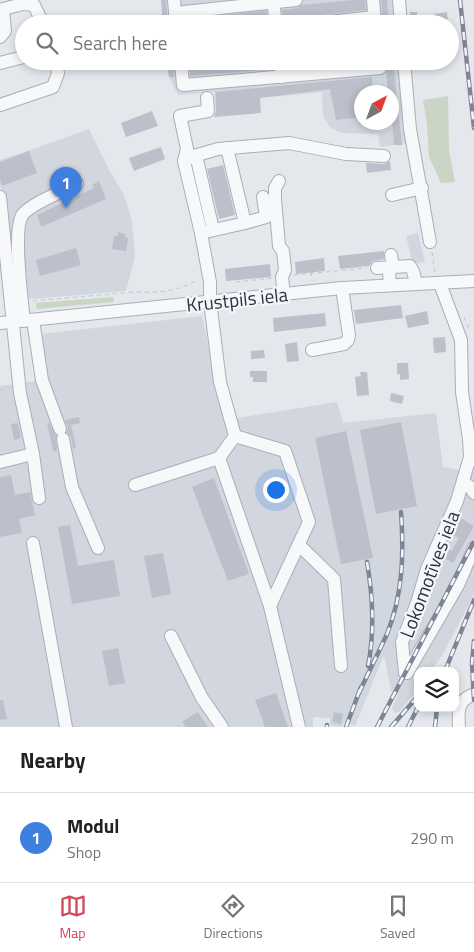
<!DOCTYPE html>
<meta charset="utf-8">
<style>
:root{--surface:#fff;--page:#f6f6f6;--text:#222;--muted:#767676;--line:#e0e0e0;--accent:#d1495b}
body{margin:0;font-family:"Titillium Web",sans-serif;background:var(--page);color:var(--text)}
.controls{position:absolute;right:15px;bottom:15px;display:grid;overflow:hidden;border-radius:10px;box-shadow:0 2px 8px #0003}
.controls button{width:45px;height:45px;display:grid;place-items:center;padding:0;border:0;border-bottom:1px solid var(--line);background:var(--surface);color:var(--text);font:25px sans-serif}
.compass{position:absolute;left:354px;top:85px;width:45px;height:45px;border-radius:50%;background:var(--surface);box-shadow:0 2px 8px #0003;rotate:41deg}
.you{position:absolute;left:275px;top:489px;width:18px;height:18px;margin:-12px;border:4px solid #fff;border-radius:50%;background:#1a73e8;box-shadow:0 0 0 8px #1a73e833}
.badge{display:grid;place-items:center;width:32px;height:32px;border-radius:50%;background:var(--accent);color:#fff;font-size:16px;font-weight:700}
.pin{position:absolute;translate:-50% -41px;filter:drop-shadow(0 1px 2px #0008)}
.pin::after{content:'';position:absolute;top:26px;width:18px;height:15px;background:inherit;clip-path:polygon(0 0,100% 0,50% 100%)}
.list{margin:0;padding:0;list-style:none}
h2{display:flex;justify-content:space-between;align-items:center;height:65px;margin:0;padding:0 20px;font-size:21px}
h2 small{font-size:16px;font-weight:400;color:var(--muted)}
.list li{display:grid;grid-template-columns:32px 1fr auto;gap:15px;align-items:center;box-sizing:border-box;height:90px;padding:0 20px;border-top:1px solid var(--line)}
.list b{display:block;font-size:19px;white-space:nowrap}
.list p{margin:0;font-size:16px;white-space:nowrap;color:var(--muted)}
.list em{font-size:16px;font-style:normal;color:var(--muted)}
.icon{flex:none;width:28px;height:28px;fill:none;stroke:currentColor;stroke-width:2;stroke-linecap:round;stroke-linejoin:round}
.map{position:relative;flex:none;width:474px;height:727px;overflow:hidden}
.search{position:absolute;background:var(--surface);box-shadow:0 2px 8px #0003;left:15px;right:15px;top:15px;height:55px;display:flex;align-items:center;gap:12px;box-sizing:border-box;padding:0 18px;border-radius:28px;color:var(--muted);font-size:19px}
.sheet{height:155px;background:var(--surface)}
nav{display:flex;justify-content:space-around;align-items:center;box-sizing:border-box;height:70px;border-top:1px solid var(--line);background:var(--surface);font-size:14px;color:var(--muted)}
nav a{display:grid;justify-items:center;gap:2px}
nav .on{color:var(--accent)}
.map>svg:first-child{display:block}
</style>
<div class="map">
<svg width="474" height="727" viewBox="0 0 474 727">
<rect width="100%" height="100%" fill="#e4e7ec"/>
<g fill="#d2d6de" fill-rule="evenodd">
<polygon points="161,0 392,0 395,24 163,24"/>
<path d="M 167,61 L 399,61 L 407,143 L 380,147 L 378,134 L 342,133 L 331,128 L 323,117 L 322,92 L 271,97 L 269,87 L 178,95 L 169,77 ZM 362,92 L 392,92 L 392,122 L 362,122 Z"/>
<polygon points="89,129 108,168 124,195 132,221 135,256 126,291 32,299 14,295 0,182 0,160 34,149"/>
<polygon points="418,233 425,262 413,264 406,236"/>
<polygon points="202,316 225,420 337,402 343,423 436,413 443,467 474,472 474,593 468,606 443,654 431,671 418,671 418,689 399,712 394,713 392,708 398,695 391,691 384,655 355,726 345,722 340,727 330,725 330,718 313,717 313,727 0,727 0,386 42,380 41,334"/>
</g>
<g fill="#c9d6c5">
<polygon points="448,96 449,150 455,182 441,183 429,157 427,124 423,100"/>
<polygon points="113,297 114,302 37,309 36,303"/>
</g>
<g fill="#bbc0ca">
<polygon points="161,0 166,0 168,24 163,24"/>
<polygon points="354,0 365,0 366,10 309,16 303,20 284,22 282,10 297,8 302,5"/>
<polygon points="381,0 387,0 389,24 383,24"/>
<polygon points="266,11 268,24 184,24 184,20"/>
<polygon points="410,12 417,12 418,24 411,24"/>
<polygon points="447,12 448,24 435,24 434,14"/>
<polygon points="167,61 173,61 174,77 169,77"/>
<polygon points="238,61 272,61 273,69 190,76 190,66"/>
<polygon points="288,61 364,61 289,68"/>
<polygon points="387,61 393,61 402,145 394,145 392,120 392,92 388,92 386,73 388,67"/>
<polygon points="372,77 373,91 362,92 362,117 336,120 330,89 260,98 261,113 214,117 216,111 215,92"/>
<polygon points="152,111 158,126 126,137 121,123"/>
<polygon points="161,147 165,159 134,171 129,158"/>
<polygon points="29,151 37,173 2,186 0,180 0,162"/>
<polygon points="390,161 391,170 367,173 366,163 384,164"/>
<polygon points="223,165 235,215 219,219 207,169"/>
<polygon points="99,181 106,199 41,227 37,215 94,188 92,185"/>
<polygon points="118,232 125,234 125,237 128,238 126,251 112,249 114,236 118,236"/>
<polygon points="76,248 81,265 40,276 36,260"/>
<polygon points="384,251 384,259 373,261 369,266 340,269 338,256"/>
<polygon points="324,258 325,271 296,274 295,262"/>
<polygon points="270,264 271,277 226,281 225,269"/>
<polygon points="401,305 403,318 356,324 354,310"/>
<polygon points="427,311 429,324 408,328 405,316"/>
<polygon points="325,313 326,326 274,332 273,318"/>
<polygon points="445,337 446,352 434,353 433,338"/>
<polygon points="297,342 299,361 287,362 285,344"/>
<polygon points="264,350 265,358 251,359 251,351"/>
<polygon points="397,363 408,363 409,379 400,380 400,374 397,374"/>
<polygon points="250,371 267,371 267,382 253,382 253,377 250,377"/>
<polygon points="360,372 367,372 369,395 357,396 355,377 361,376"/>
<polygon points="391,393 404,396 402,404 390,401"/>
<polygon points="79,417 80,423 71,425 76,448 73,449 71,437 67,432 68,427 65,420"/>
<polygon points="401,422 417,506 376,514 360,430"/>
<polygon points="18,423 21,438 14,440 11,424"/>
<polygon points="47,423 49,423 56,436 57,451 53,451"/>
<polygon points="346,431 373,558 341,564 315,438"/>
<polygon points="11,475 15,495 30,492 35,515 19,519 22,533 0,537 0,477"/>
<polygon points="214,478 249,574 228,581 192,487"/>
<polygon points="459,517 474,526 453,563 442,557 447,549 452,551 459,538 451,534"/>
<polygon points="70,525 78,566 114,560 120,596 72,604 58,527"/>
<polygon points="163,553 171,594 152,598 144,556"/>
<polygon points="118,648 125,683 109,686 102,651"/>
<polygon points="276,693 288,727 265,727 255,700"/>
<polygon points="0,700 3,700 7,719 0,720"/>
<polygon points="198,712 208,727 186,727 182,722"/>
<polygon points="334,712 343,714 341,724 332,722"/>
</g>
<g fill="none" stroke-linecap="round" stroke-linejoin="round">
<defs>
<g id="minor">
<polyline points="174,0 176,24"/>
<polyline points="273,0 276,24"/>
<polyline points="373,0 375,24"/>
<polyline points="399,0 401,24"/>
<polyline points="175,13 296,0"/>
<polyline points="310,24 375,17"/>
<polyline points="0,37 5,31 3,9 23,4 34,5 43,24"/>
<polyline points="181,61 183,85 380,68 379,61"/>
<polyline points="280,61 282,77"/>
<polyline points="404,61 410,129 430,242"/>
<polyline points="0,63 24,57"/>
<polyline points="207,98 208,111 180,116 187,149 184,161 201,233 210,282 210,301 220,382 235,436 219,458 270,606 299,727"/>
<polyline points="0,105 53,87 58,73 55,61"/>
<polyline points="196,155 213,230"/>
<polyline points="184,161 194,156 218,149 289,143 346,154 384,156"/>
<polyline points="279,181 275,188 275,199 279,246 283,251 285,270 282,277 284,294"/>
<polyline points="392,195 422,188"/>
<polyline points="0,197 20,393 33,454 0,462"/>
<polyline points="245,223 266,217 263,197"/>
<polyline points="201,233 245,223 227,148"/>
<polyline points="377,268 393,267 391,255"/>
<polyline points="441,283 442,289 461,340 462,392 469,439 470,457 457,501 427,569 417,603 402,642 405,673 407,673 458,585 474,548"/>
<polyline points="390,285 389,272 393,267 410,266 413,271 416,283"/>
<polyline points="33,320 42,380 60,429"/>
<path d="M 24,321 C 22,301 12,228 23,214 C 34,202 62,192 77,184"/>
<polyline points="0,323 342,288 474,281"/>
<polyline points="312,350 344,344 348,340 349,335 342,288"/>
<polyline points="235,436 285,451 309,522 270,606"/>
<polyline points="63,439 72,487 98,548"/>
<polyline points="33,454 39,498"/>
<polyline points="463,482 470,487 474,493"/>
<polyline points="135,485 219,458"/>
<polyline points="33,543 66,727"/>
<polyline points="299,545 334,579 341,666"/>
<polyline points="171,636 202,698 222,727"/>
<path d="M 459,727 C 458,710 457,701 474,694"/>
</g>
</defs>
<use href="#minor" stroke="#a9aeb7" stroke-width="14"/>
<g stroke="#c2c5cb" stroke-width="1" stroke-dasharray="4 4" stroke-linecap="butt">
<polyline points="432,252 435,273"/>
<polyline points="311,272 312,281"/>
<polyline points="294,275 367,268"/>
<polyline points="236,282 273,278"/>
<path d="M 33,301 L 134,292 C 156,293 180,292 198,279"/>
<polyline points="464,317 470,331"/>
<polyline points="0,390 9,387"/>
</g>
<use href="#minor" stroke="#f7f8fa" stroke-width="12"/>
<defs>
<g id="rail">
<polyline points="460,0 474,128"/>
<path d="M 367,562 C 373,597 375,631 368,666"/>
<polyline points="474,641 472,663 474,700"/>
<polyline points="445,671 474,600"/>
<path d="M 359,693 C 368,673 378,654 387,634 C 403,594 404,554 401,512"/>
<polyline points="327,725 327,727"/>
<polyline points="346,727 361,687"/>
<polyline points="377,727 473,543"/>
<polyline points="391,727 418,696"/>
<polyline points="408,727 418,707"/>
<polyline points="435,727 437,708"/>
</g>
</defs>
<use href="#rail" stroke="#7d8696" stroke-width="4.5"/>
<use href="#rail" stroke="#f4f6f9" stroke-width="2.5" stroke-dasharray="8" stroke-linecap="butt"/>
</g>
<g text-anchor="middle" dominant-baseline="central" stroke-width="4.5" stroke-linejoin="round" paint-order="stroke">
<g font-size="19" fill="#2b3445" stroke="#f4f6f9">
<text transform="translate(237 299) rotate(-6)">Krustpils iela</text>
<text transform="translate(429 574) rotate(-69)">Lokomotīves iela</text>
</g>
</g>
</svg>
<div class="controls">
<button><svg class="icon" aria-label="layers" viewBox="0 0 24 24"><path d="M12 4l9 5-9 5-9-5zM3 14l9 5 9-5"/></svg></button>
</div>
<svg class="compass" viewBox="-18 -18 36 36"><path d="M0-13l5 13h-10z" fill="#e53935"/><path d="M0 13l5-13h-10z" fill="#767676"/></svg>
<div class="you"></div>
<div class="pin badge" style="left:66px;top:208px;background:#3f7fe0">1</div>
<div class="search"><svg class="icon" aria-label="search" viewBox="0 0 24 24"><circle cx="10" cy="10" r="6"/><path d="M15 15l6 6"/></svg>Search here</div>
</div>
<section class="sheet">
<h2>Nearby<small></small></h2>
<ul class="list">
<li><span class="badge" style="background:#3f7fe0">1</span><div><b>Modul</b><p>Shop</p></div><em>290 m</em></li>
</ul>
</section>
<nav>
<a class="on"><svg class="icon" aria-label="map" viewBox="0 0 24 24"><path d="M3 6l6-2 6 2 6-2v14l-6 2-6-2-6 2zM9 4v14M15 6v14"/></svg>Map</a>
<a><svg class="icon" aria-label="directions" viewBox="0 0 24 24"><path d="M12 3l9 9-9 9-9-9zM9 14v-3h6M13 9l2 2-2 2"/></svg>Directions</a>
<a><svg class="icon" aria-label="saved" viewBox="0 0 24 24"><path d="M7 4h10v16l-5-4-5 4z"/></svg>Saved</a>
</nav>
